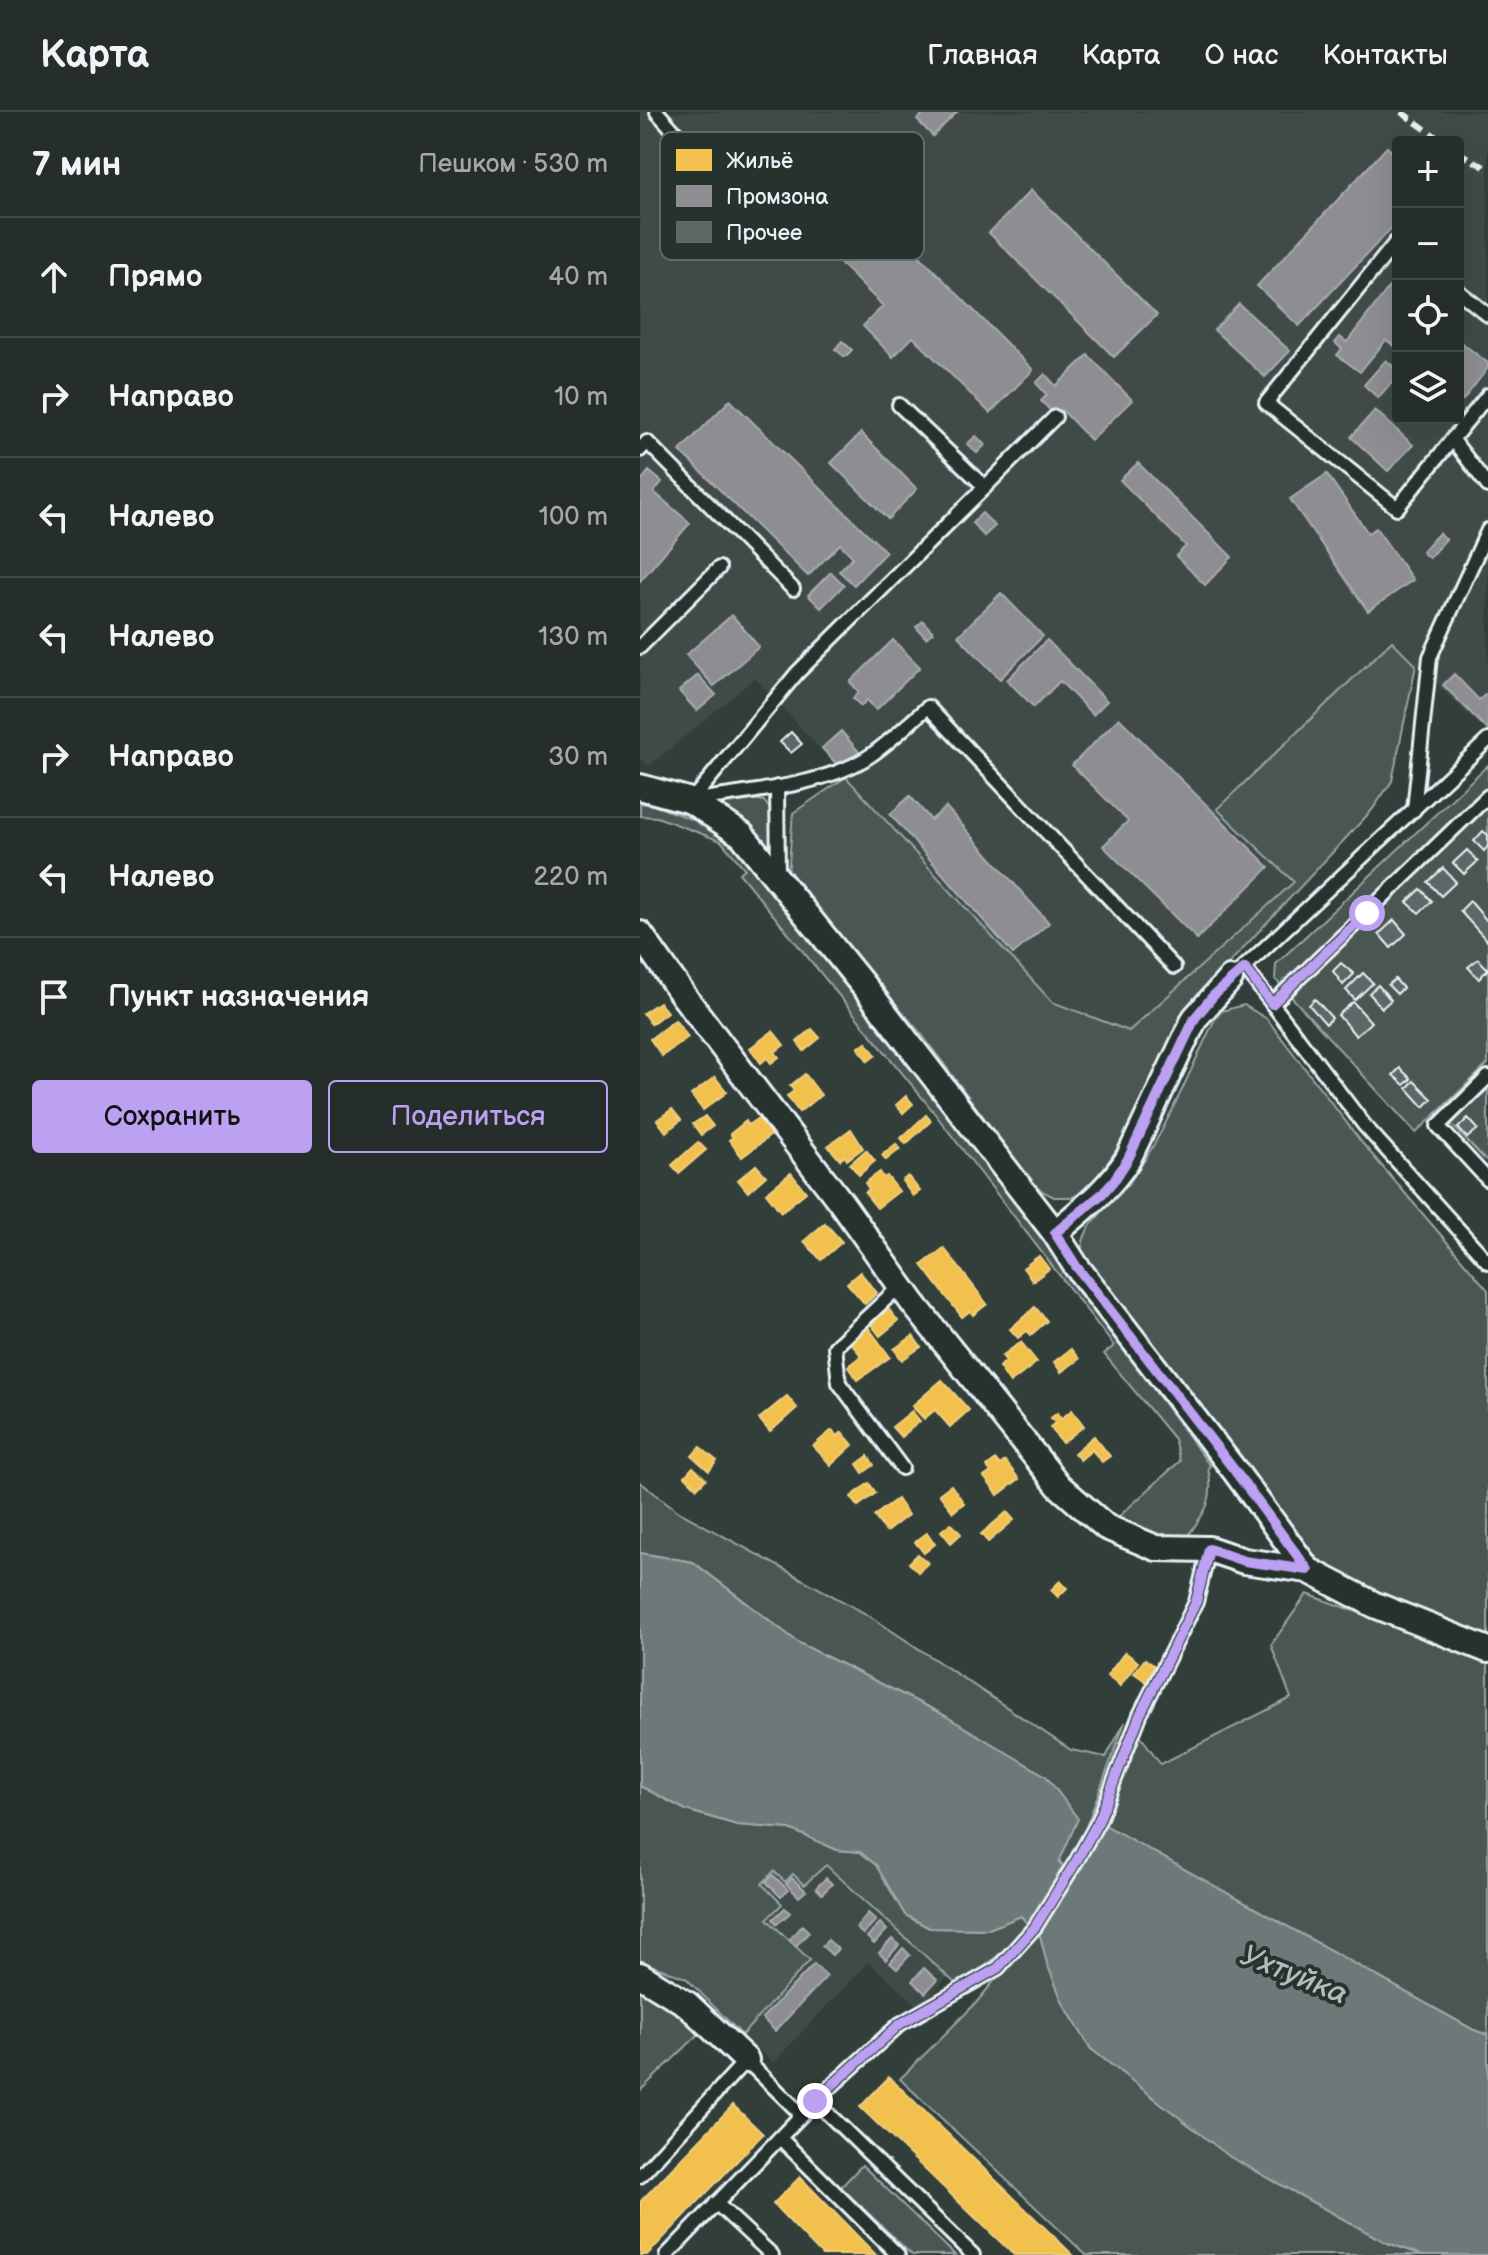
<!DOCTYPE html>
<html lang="ru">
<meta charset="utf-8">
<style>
:root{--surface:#262e2b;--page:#2e3633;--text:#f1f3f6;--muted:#a4a8a9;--line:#424a47;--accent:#bca0f2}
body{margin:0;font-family:"Balsamiq Sans",sans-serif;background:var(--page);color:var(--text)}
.controls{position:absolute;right:24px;top:24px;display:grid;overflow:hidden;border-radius:8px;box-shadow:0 8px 32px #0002}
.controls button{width:72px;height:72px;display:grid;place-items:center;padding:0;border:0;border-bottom:2px solid var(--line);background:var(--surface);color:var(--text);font:40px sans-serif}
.stop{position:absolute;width:24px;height:24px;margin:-18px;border:6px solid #bca0f2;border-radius:50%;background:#fff}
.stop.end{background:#bca0f2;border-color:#fff;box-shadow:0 2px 8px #0008}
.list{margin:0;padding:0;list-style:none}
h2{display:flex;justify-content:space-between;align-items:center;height:104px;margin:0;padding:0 32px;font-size:34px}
h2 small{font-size:26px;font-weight:400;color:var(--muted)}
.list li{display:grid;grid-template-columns:52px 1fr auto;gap:24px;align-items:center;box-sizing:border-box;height:120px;padding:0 32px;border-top:2px solid var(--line)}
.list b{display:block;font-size:30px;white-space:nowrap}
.list em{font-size:26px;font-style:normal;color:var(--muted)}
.actions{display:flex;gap:16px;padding:24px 32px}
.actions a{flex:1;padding:18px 0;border:2px solid var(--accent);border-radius:8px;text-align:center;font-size:28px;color:var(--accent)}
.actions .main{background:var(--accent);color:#111}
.icon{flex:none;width:44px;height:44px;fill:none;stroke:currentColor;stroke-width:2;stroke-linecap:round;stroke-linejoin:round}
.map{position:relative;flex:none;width:848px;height:2143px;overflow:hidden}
header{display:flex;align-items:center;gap:48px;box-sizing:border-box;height:112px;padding:0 40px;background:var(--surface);border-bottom:2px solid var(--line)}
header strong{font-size:38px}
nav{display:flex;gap:44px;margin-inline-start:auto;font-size:28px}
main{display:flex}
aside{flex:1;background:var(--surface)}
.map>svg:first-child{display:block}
</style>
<header>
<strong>Карта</strong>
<nav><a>Главная</a><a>Карта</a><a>О нас</a><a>Контакты</a></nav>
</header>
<main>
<aside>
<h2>7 мин<small>Пешком · 530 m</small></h2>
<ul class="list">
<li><svg class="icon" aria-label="ahead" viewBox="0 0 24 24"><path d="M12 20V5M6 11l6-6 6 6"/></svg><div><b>Прямо</b></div><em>40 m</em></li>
<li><svg class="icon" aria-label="right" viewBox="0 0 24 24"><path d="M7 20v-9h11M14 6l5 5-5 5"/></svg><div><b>Направо</b></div><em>10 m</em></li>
<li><svg class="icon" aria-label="left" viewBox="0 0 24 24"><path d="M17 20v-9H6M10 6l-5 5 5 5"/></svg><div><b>Налево</b></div><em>100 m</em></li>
<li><svg class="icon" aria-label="left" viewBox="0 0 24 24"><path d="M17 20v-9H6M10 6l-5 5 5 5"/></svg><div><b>Налево</b></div><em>130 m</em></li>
<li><svg class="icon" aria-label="right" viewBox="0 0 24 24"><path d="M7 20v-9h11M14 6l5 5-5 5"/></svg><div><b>Направо</b></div><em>30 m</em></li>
<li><svg class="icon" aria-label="left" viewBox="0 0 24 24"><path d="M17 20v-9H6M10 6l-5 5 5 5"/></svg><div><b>Налево</b></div><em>220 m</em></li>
<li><svg class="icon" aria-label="arrive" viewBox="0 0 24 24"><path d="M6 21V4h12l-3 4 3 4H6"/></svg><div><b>Пункт назначения</b></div></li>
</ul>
<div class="actions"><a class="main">Сохранить</a><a>Поделиться</a></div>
</aside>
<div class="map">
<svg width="848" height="2143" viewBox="0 0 848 2143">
<rect width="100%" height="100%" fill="#323e39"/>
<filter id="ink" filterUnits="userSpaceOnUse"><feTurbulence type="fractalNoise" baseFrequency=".0125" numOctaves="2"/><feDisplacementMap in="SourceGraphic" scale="16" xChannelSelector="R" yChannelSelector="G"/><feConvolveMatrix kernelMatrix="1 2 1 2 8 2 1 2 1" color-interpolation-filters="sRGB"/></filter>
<g filter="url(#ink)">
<g fill="#3f4b46" fill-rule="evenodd">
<path d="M 0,0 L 848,0 L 848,621 L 751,529 L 577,697 L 654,770 L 489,919 L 412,890 L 115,566 L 9,654 L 0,647 ZM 758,30 L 818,30 L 818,306 L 758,306 Z"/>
<polygon points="186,1752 308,1865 280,1895 228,1850 133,1951 102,1923 169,1848 127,1807 122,1772 134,1759 153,1762"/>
</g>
<g fill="#495651" stroke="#98a4a4" stroke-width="2">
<polygon points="752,529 776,553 752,669 732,698 550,893 535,919 495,1010 450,1077 433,1085 414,1085 402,1079 390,1067 283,924 148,764 153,701 206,665 412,890 489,919 654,770 577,697"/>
<polygon points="848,653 848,952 776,1021 635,867 636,852"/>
<polygon points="108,686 124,689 130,697 132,746 81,694 81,690"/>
<path d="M 0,691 L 13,693 L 70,714 L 94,735 L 294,984 L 297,982 L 570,1354 L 568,1356 C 575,1388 566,1399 547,1425 C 520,1425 499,1422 475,1408 L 540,1349 L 534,1327 L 464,1242 L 474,1234 L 285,989 L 99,761 L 105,757 L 81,729 L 17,705 L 0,704 Z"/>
<path d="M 604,893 L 627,907 L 723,1032 L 848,1178 L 848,1526 L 779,1502 L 677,1454 L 442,1146 C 438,1114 467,1098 485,1076 C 523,1028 548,962 575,907 L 582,899 Z"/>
<polygon points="848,977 848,1051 811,1012"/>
<polygon points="0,1370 39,1400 228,1503 431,1638 466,1645 485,1610 429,1761 302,1602 159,1531 53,1450 0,1441"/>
<polygon points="667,1482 848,1547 848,1923 834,1918 463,1712 496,1618 521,1652 651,1586 631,1533"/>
<polygon points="0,1674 46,1698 97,1713 150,1717 197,1738 220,1740 236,1753 265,1803 289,1816 349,1817 381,1804 391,1816 344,1855 316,1872 186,1753 164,1773 153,1762 145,1770 134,1759 122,1772 142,1792 127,1807 170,1848 102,1923 46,1866 0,1849"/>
<path d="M 398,1815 C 409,1863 426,1896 451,1937 L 745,2130 L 783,2143 L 446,2143 L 260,1967 L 336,1891 Z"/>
<polygon points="0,1879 32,1892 61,1920 0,1979"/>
<polygon points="222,2053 315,2143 272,2143 201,2075"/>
</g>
<g fill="#6d7978" stroke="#9ea9ab" stroke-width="2">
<polygon points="0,1441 53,1450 159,1531 302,1602 406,1664 438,1707 419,1750 429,1761 391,1816 381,1804 349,1817 290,1816 265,1803 236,1753 220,1740 197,1738 150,1717 97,1713 46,1698 0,1674"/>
<polygon points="463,1712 834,1918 848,1923 848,2143 783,2143 745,2130 590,2045 451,1937 423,1891 407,1852 398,1815"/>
</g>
<g fill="#f2c14e" stroke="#efcf81" stroke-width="2">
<polygon points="19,890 27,900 11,912 3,901"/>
<polygon points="35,908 48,925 22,944 10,927"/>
<polygon points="172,917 180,926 164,939 157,930"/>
<polygon points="133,919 144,933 135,940 139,945 131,951 127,946 121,951 110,936"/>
<polygon points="226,930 236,943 228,949 218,936"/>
<polygon points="165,962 181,983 159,1000 147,984 154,979 150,974"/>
<polygon points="75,965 87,980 63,998 51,983"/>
<polygon points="266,984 273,992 263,1001 256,993"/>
<polygon points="32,997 41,1008 26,1020 17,1008"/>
<polygon points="286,1003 291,1009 266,1032 261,1026"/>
<polygon points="65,1004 73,1014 61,1023 53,1012"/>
<polygon points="118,1006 131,1023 102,1045 89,1028 93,1025 90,1022 106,1009 108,1013"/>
<polygon points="211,1017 223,1036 207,1048 205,1044 200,1048 188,1034"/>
<polygon points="58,1030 66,1038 39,1061 32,1053"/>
<polygon points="256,1032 260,1037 246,1048 242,1043"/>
<polygon points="226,1038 235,1049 219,1063 210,1052"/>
<polygon points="116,1053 126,1064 108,1080 98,1068"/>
<polygon points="240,1060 244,1066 247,1064 259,1079 237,1096 225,1081 229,1077 225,1071"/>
<polygon points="151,1061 166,1080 141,1100 126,1081"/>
<polygon points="268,1064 280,1079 273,1084 262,1069"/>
<polygon points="185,1111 202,1130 181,1148 164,1129"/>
<polygon points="304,1136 347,1192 333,1203 330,1199 322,1205 282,1153"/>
<polygon points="399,1144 409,1157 393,1169 383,1156"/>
<polygon points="220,1160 237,1181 225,1192 207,1171"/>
<polygon points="395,1195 407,1209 391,1223 387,1219 378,1226 370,1217"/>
<polygon points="248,1196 258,1209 240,1224 230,1211"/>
<polygon points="228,1215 250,1245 218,1268 208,1254 221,1244 210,1229"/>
<polygon points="273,1224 281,1235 262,1248 254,1237"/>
<polygon points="381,1230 397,1250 370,1271 359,1255 366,1249 362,1244"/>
<polygon points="431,1237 439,1247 421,1260 414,1250"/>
<polygon points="302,1268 329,1298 310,1315 295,1298 284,1307 272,1294"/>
<polygon points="147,1284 157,1296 130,1320 119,1307"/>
<polygon points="432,1298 444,1314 422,1331 410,1315 415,1311 411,1306 417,1301 421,1307"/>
<polygon points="272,1299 280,1309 261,1325 252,1315"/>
<polygon points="192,1318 198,1324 202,1320 213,1333 191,1353 173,1334"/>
<polygon points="454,1324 470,1344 462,1350 452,1338 440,1348 434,1341"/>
<polygon points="60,1335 77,1349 69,1359 52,1344"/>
<polygon points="228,1344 234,1353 223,1361 217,1352"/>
<polygon points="356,1348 360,1353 365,1349 379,1367 358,1383 344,1365 351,1360 347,1355"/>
<polygon points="53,1355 66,1367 57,1376 45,1364"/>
<polygon points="229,1371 236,1381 218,1394 211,1385"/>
<polygon points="311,1373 324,1391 313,1400 299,1382"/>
<polygon points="257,1387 268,1403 246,1420 234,1404"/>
<polygon points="367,1400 374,1408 348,1430 341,1422"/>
<polygon points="311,1411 321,1422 311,1431 301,1419"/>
<polygon points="287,1421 295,1432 284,1441 275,1430"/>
<polygon points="278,1442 288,1451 278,1460 269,1451"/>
<polygon points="420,1469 427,1476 418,1485 411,1478"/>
<polygon points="485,1540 498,1550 480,1574 467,1564"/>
<polygon points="505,1547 517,1556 507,1570 494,1561"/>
<polygon points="249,1965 433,2143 374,2143 220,1995"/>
<polygon points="93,1993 123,2022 7,2143 0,2143 0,2090"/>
<polygon points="160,2065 236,2143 182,2143 157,2117 133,2092"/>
</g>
<g fill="#8d8d92" stroke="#a8abb1" stroke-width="2">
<polygon points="285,0 317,0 293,24 277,8"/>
<polygon points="747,35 758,45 758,109 659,214 617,174"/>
<polygon points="391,78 517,203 474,245 349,121"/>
<polygon points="219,83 393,258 350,301 273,225 253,245 223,214 243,194 175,126"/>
<polygon points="749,175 758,182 758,237 746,228 720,260 697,243 702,237 695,231 700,225 707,230"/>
<polygon points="599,192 650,239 625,265 574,218"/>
<polygon points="818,228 848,251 848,256 823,288 818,284"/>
<polygon points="202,229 212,238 205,245 195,237"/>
<polygon points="448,243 492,288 451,328 422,298 416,304 401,289 407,283 396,271 405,262 416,274"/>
<polygon points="746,248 758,259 758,263 738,286 724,273"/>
<polygon points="90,288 246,440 214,473 199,459 213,445 200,432 168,464 40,339"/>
<polygon points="735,298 773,333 748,359 711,325"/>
<polygon points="221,321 277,377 248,407 191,351"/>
<polygon points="336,324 345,333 337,341 327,332"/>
<polygon points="498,351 592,445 565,473 536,444 546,434 480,368"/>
<polygon points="9,359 22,370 14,380 50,411 0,469 0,370"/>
<polygon points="687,362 728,421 736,416 773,468 728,499 650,387"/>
<polygon points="342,401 355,414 344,424 332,411"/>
<polygon points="799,421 806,427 789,446 782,440"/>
<polygon points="191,460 204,473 181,496 168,483"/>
<polygon points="361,481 403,524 360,567 318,524"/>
<polygon points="92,503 119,535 74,574 46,543"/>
<polygon points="283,509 293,520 286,526 276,515"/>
<polygon points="253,528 280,555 236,598 227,588 221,594 213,586 219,580 210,570"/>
<polygon points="407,528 467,589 453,603 420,569 394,595 367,568"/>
<polygon points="814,562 839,588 846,582 848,584 848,618 803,573"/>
<polygon points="58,563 76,583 57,599 39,579"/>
<polygon points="479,606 629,755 557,827 463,734 488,709 432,653"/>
<polygon points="201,619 219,640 200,656 182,636"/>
<polygon points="270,684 291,708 306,695 409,811 373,842 250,702"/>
<polygon points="133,1763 148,1778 141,1785 126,1770"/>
<polygon points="152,1766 166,1779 159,1785 146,1772"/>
<polygon points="186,1766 192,1772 182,1782 176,1776"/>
<polygon points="145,1796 150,1801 137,1812 133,1807"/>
<polygon points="228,1801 236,1808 223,1822 216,1816"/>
<polygon points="240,1811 247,1818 234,1832 227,1825"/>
<polygon points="162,1813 169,1820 156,1834 149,1828"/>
<polygon points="252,1827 259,1833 246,1848 239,1841"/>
<polygon points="188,1828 198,1837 192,1843 182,1834"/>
<polygon points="263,1836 270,1843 257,1857 250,1851"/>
<polygon points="174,1852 187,1864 135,1919 122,1906"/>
<polygon points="284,1856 297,1868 285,1881 272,1869"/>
</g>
<g fill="#5c6865" stroke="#e8f1f8" stroke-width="2">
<polygon points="151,620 162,632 151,641 140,630"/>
<polygon points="843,719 848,723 848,734 844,739 834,729"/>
<polygon points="827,738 838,749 824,762 813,751"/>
<polygon points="803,756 816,770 801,784 788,770"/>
<polygon points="781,777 792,789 779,801 767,790"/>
<polygon points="830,789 848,810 848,830 820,799"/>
<polygon points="754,808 766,822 751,836 739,822"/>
<polygon points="838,847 848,857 839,867 828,855"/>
<polygon points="701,851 714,862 703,873 693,859"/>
<polygon points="723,861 733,871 715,888 706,878"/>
<polygon points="755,867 763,876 757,882 748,873"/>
<polygon points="738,873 751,888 742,896 729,881"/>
<polygon points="675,887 692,906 686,912 669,893"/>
<polygon points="713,890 731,910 716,924 698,903"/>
<polygon points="760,956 771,967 764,973 753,963"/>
<polygon points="774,969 792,987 784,995 767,976"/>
<polygon points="828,1006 838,1017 827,1026 818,1016"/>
</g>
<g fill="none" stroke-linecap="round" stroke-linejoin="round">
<defs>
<g id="lane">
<polyline points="17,0 63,51"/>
<polyline points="758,132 756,130 626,291 757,396 848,283"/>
<polyline points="818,179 848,203"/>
<path d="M 259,293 L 345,375 L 157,561 L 51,689 C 104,680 187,674 231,643 C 251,629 269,611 288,595 L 534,855"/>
<polyline points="812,327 848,374"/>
<polyline points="0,338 7,330 153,477"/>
<polyline points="345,375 415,305"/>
<polyline points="0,535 79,456"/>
<polyline points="137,675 138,763"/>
<polyline points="774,698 790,545 848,418"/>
<polyline points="605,856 725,1014 848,1150"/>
<polyline points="599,860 848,628"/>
<polyline points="632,892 848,684"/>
<polyline points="848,965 798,1014 848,1068"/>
<polyline points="261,1173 195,1235 199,1271 262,1356"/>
<polyline points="175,1989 333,2143"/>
<polyline points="140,2026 258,2143"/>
<polyline points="0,2064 106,1948 162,2003"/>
<polyline points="76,2091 132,2143"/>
<polyline points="27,2143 175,1989 260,1912 358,1856 395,1815 437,1748 459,1708 500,1603 556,1490 569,1437"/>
</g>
<g id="street">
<path d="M 0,675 L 51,689 L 102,723 L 231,883 L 415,1121 C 442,1098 468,1078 488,1047 L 555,906 L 590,867"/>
<polyline points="0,822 43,883 200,1089 273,1191 419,1374 466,1415 516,1436 569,1437 604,1449 668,1458"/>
<polyline points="415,1121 436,1154 595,1359 668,1458 735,1493 848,1538"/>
<polyline points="0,1863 47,1892 106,1948"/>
</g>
</defs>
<use href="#lane" stroke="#e8f1f8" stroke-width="18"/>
<use href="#street" stroke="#e8f1f8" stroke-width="30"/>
<use href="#lane" stroke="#26332d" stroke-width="12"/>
<use href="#street" stroke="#26332d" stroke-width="24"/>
<g stroke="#e8f1f8" stroke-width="6" stroke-dasharray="12 6" stroke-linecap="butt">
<polyline points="761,0 804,30"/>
<polyline points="818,40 848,57"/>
</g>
</g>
</g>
<g fill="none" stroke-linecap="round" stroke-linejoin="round" filter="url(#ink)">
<polyline stroke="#bca0f2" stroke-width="10" points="175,1989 260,1912 358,1856 395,1815 437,1748 459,1708 500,1603 556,1490 569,1437 604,1449 668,1458 595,1359 436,1154 415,1121 462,1082 475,1067 488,1047 555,906 573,884 605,856 632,892 727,801"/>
</g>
<g text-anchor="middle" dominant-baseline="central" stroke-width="8" stroke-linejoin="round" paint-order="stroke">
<g font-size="30" font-style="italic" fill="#b1bbbe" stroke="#26332d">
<text transform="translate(654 1863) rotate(22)">Ухтуйка</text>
</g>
</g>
<rect x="20" y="20" width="264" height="128" rx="12" fill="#26332d" stroke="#606c6a" stroke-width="2"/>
<rect x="36" y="37" width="36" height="22" fill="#f2c14e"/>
<rect x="36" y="73" width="36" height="22" fill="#8d8d92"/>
<rect x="36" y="109" width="36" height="22" fill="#5c6865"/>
<g font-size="22" fill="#e8f1f8">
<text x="86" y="56">Жильё</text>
<text x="86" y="92">Промзона</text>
<text x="86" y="128">Прочее</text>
</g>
</svg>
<div class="controls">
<button>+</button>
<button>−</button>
<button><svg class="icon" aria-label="locate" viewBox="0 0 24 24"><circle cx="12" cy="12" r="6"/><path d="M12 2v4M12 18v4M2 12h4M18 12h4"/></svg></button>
<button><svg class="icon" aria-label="layers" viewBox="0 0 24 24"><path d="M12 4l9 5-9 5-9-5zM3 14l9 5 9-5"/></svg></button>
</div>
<div class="stop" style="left:727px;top:801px"></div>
<div class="stop end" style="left:175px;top:1989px"></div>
</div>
</main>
